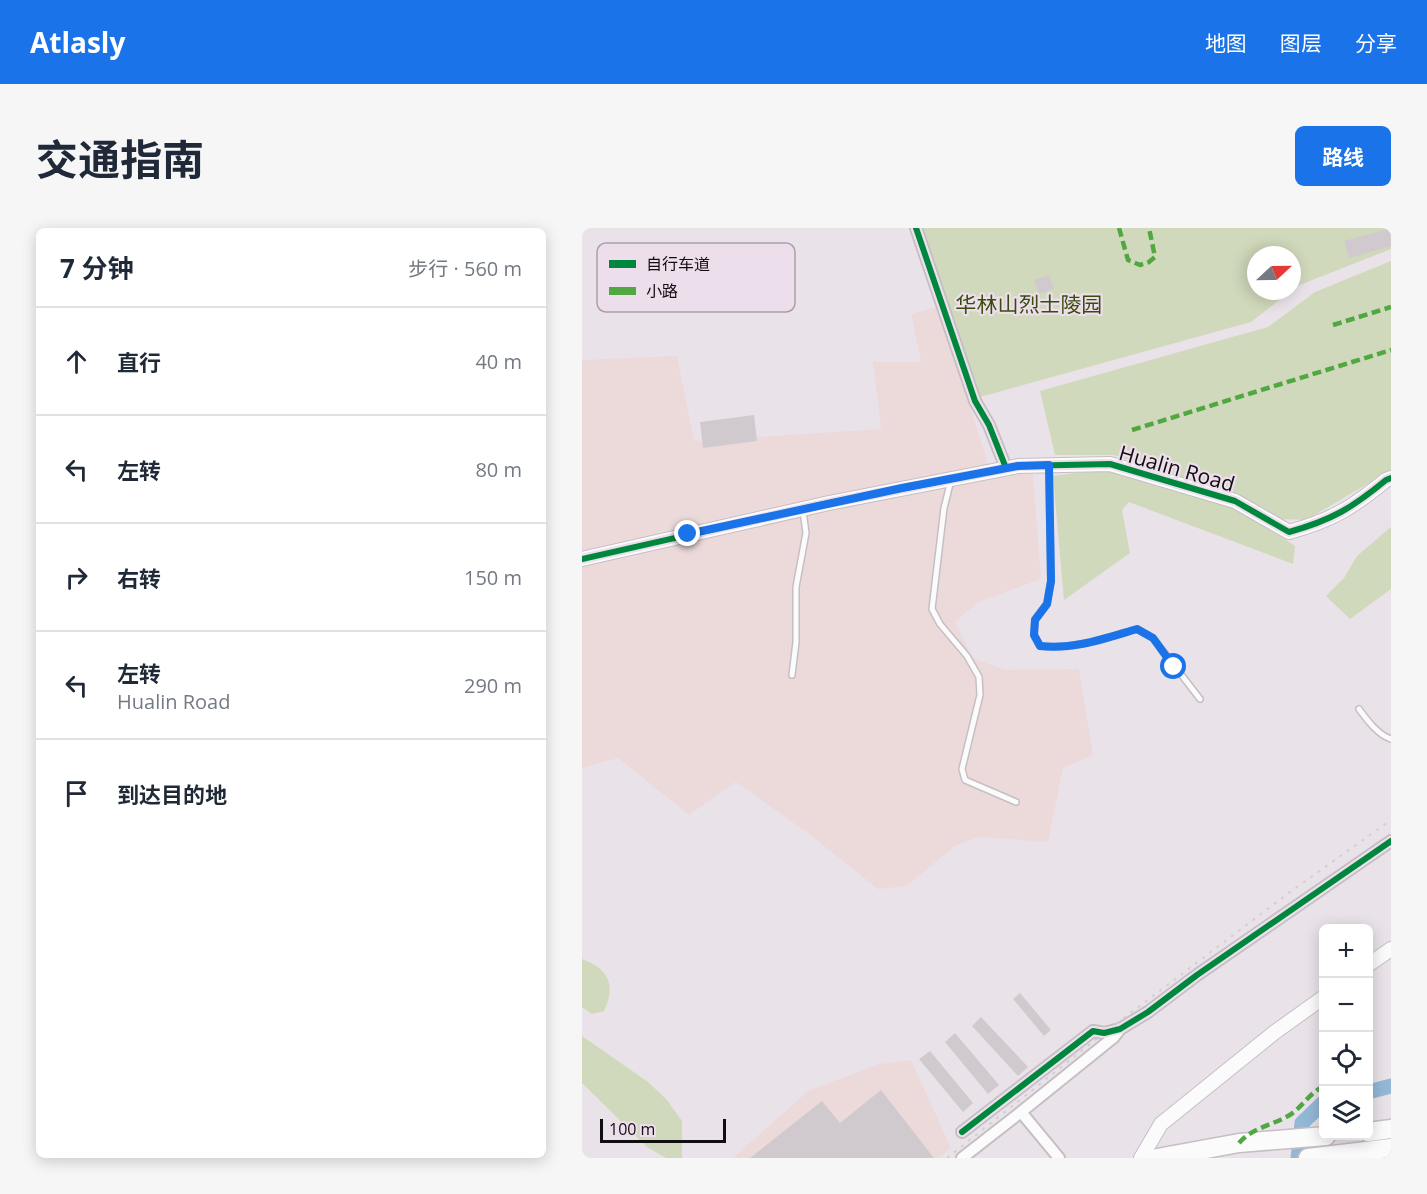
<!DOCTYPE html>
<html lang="zh">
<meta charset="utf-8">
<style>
:root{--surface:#fff;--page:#f6f6f7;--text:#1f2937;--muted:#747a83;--line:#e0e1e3;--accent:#1a73e8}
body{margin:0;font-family:"Open Sans","Noto Sans SC",sans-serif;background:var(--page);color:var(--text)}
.controls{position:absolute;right:18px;bottom:18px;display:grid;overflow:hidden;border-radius:9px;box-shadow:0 3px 15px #0003}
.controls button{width:54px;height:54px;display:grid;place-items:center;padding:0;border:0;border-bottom:2px solid var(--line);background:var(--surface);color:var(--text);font:30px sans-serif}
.compass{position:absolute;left:665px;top:18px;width:54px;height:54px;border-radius:50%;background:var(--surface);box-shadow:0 3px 15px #0003;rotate:68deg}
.scale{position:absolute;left:18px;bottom:15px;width:126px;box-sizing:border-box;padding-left:6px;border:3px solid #110d11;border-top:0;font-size:16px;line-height:21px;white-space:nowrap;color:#110d11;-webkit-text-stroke:4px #eddeec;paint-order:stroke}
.stop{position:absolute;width:18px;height:18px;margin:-14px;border:4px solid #1a73e8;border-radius:50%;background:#fff}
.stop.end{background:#1a73e8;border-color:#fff;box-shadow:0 2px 6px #0008}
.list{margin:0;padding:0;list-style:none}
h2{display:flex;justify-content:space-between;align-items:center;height:78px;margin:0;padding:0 24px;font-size:26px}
h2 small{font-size:20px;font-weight:400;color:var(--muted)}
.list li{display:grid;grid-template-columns:39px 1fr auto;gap:18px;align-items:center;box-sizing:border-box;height:108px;padding:0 24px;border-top:2px solid var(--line)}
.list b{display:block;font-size:22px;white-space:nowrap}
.list p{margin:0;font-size:20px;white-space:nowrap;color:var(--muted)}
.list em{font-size:20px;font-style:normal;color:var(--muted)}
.icon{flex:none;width:33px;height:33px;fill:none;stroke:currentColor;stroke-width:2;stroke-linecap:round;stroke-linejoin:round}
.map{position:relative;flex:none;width:809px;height:930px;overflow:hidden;border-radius:9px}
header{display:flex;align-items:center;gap:36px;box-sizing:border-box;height:84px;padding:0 30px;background:var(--accent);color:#fff}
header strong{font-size:28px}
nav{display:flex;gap:33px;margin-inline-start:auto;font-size:21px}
.intro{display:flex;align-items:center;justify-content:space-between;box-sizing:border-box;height:144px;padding:0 36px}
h1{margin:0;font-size:42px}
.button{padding:15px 27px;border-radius:9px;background:var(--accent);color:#fff;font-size:21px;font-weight:700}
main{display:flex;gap:36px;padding:0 36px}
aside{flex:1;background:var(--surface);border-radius:9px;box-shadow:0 3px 15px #0003}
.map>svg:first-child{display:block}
</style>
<header>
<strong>Atlasly</strong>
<nav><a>地图</a><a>图层</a><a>分享</a></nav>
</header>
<div class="intro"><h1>交通指南</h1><a class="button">路线</a></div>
<main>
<aside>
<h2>7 分钟<small>步行 · 560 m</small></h2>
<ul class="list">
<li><svg class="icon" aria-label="ahead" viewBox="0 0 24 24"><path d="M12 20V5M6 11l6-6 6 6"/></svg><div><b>直行</b></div><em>40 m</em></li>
<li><svg class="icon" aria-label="left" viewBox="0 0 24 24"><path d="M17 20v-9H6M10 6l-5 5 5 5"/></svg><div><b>左转</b></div><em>80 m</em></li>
<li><svg class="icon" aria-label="right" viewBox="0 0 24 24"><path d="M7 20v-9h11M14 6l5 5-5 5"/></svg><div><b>右转</b></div><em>150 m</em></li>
<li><svg class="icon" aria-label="left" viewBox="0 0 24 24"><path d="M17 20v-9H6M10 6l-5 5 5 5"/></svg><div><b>左转</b><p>Hualin Road</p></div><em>290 m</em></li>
<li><svg class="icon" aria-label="arrive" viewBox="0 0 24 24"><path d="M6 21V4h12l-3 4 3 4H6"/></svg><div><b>到达目的地</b></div></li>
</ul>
</aside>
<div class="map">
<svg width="809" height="930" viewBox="0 0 809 930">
<rect width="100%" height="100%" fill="#eae2e9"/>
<g fill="#ecdadb">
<polygon points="356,79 407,238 451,246 459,351 396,374 373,394 391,430 423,442 497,441 511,527 481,540 466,614 397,609 374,617 325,658 296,661 227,606 154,554 107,587 36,530 0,540 0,132 95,128 112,213 299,201 291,134 339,134 329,86"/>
<polygon points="329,832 369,920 357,930 151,930 226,863 297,836"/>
</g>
<g fill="#d0d9bb">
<polygon points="340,0 809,0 809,21 715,58 710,62 710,27 674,27 674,63 709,63 669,94 398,169"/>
<polygon points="809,33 809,242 724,292 698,291 665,272 532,227 473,227 458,163 686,99 733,64"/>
<polygon points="530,240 662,284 713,318 711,336 547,274 540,282 548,325 482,372 471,248"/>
<polygon points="809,299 809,361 768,391 744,368 762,350 775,328"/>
<path d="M 0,731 C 27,741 34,757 22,783 L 10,786 L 0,779 Z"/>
<polygon points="0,808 66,854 85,872 100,893 100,930 84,930 65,919 0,855"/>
</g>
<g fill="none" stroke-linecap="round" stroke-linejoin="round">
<g stroke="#93b8d6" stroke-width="15">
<polyline points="786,864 809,858"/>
<polyline points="716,930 720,895 742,874"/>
</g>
</g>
<g fill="#d0cacf">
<polygon points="809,0 809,18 767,30 762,13"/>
<polygon points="467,47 472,61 457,66 452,52"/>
<polygon points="172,187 175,213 121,220 118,194"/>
<polygon points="438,765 469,802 462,808 431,771"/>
<polygon points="399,789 446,839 436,848 390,798"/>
<polygon points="373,805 417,857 406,866 363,814"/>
<polygon points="348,823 391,875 381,884 337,831"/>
<polygon points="299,862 352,930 168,930 240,873 258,895"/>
</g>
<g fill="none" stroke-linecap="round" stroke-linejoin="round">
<defs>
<g id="lane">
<path d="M 467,238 L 469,353 L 465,376 L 453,391 L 452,407 L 458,418 C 492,422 524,410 555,401 L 571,410 L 618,471"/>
<polyline points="369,252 362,280 350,381 358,396 385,428 397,449 398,467 380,541 383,552 434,574"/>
<polyline points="210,447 214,414 214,359 224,305 221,283"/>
<path d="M 777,481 C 785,492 796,507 809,511"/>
</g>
<g id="street">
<polyline points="334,0 393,173 407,197 424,240"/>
<polyline points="380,904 511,803 522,805 538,801 566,784 615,747 809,613"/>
<polyline points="380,930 439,884"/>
<polyline points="477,930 439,884 532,809 538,801"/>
</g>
<g id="secondary">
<path d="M 0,331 L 247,275 L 436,238 L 528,236 L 653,273 L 707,304 C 750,292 770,280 804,252 L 809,250"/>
<polyline points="786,737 809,721"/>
<polyline points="559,930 579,896 693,804 742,769"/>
</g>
<g id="highway">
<polyline points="786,904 809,901"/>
<polyline points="575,930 657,915 744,908"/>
<polyline points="726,930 809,920"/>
</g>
</defs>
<use href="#lane" stroke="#c5bfc4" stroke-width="8"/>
<use href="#street" stroke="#c5bfc4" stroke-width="14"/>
<use href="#secondary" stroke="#c5bfc4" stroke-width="16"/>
<use href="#highway" stroke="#c5bfc4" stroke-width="21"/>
<use href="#lane" stroke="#fcfbfc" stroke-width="5"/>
<use href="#street" stroke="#fcfbfc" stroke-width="10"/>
<use href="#secondary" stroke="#fcfbfc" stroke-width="14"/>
<use href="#highway" stroke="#fcfbfc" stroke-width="18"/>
<polyline stroke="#d2cfd2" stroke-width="2" stroke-dasharray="3 6" stroke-linecap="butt" points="365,930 522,805 708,664 809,592"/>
<g stroke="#51a842" stroke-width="4.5" stroke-dasharray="9 4.5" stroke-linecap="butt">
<polyline points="537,0 546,32 558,37 567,34 573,29 567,0"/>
<polyline points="751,97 809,79"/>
<polyline points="550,202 809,122"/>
<path d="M 657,915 C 670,900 688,898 706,888 C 719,881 727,865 742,858"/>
</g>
<defs>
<g id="cycleway">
<polyline points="334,0 393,173 407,197 424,240"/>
<path d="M 0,331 L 247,275 L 436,238 L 528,236 L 653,273 L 707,304 C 750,292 770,280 804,252 L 809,250"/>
<polyline points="380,904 511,803 522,805 538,801 566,784 615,747 809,613"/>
</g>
</defs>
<use href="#cycleway" stroke="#eddeec" stroke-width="10"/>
<use href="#cycleway" stroke="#00873e" stroke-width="6"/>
</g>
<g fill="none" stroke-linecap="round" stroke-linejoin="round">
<path stroke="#1a73e8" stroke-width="8" d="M 106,306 L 320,260 L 436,238 L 467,237 L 469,353 L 465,376 L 453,392 L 452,407 L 458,418 C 492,422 524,410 555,401 L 571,410 L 592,439"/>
</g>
<g text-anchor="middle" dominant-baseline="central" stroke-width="4.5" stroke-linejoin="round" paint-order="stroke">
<g font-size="21" fill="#394c0b" stroke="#eddeec">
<text x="447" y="76">华林山烈士陵园</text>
</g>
<g font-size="21" fill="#110d11" stroke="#eddeec">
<text transform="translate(595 240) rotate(16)">Hualin Road</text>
</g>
</g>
<rect x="15" y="15" width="198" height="69" rx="9" fill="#eddeec" stroke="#ab9faa" stroke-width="1.5"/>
<rect x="27" y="32" width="27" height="8" fill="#00873e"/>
<rect x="27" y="59" width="27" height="8" fill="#51a842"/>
<g font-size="16" fill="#110d11">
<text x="64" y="42">自行车道</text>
<text x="64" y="69">小路</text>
</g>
</svg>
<div class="controls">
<button>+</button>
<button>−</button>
<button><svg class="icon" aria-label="locate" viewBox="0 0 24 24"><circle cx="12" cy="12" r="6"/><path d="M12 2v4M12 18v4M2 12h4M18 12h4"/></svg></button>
<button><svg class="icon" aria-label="layers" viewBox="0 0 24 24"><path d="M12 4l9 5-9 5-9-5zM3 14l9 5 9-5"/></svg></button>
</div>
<svg class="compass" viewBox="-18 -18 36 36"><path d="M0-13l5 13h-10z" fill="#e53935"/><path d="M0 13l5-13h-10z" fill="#747a83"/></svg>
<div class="scale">100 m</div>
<div class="stop" style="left:592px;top:439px"></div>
<div class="stop end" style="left:106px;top:306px"></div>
</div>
</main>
